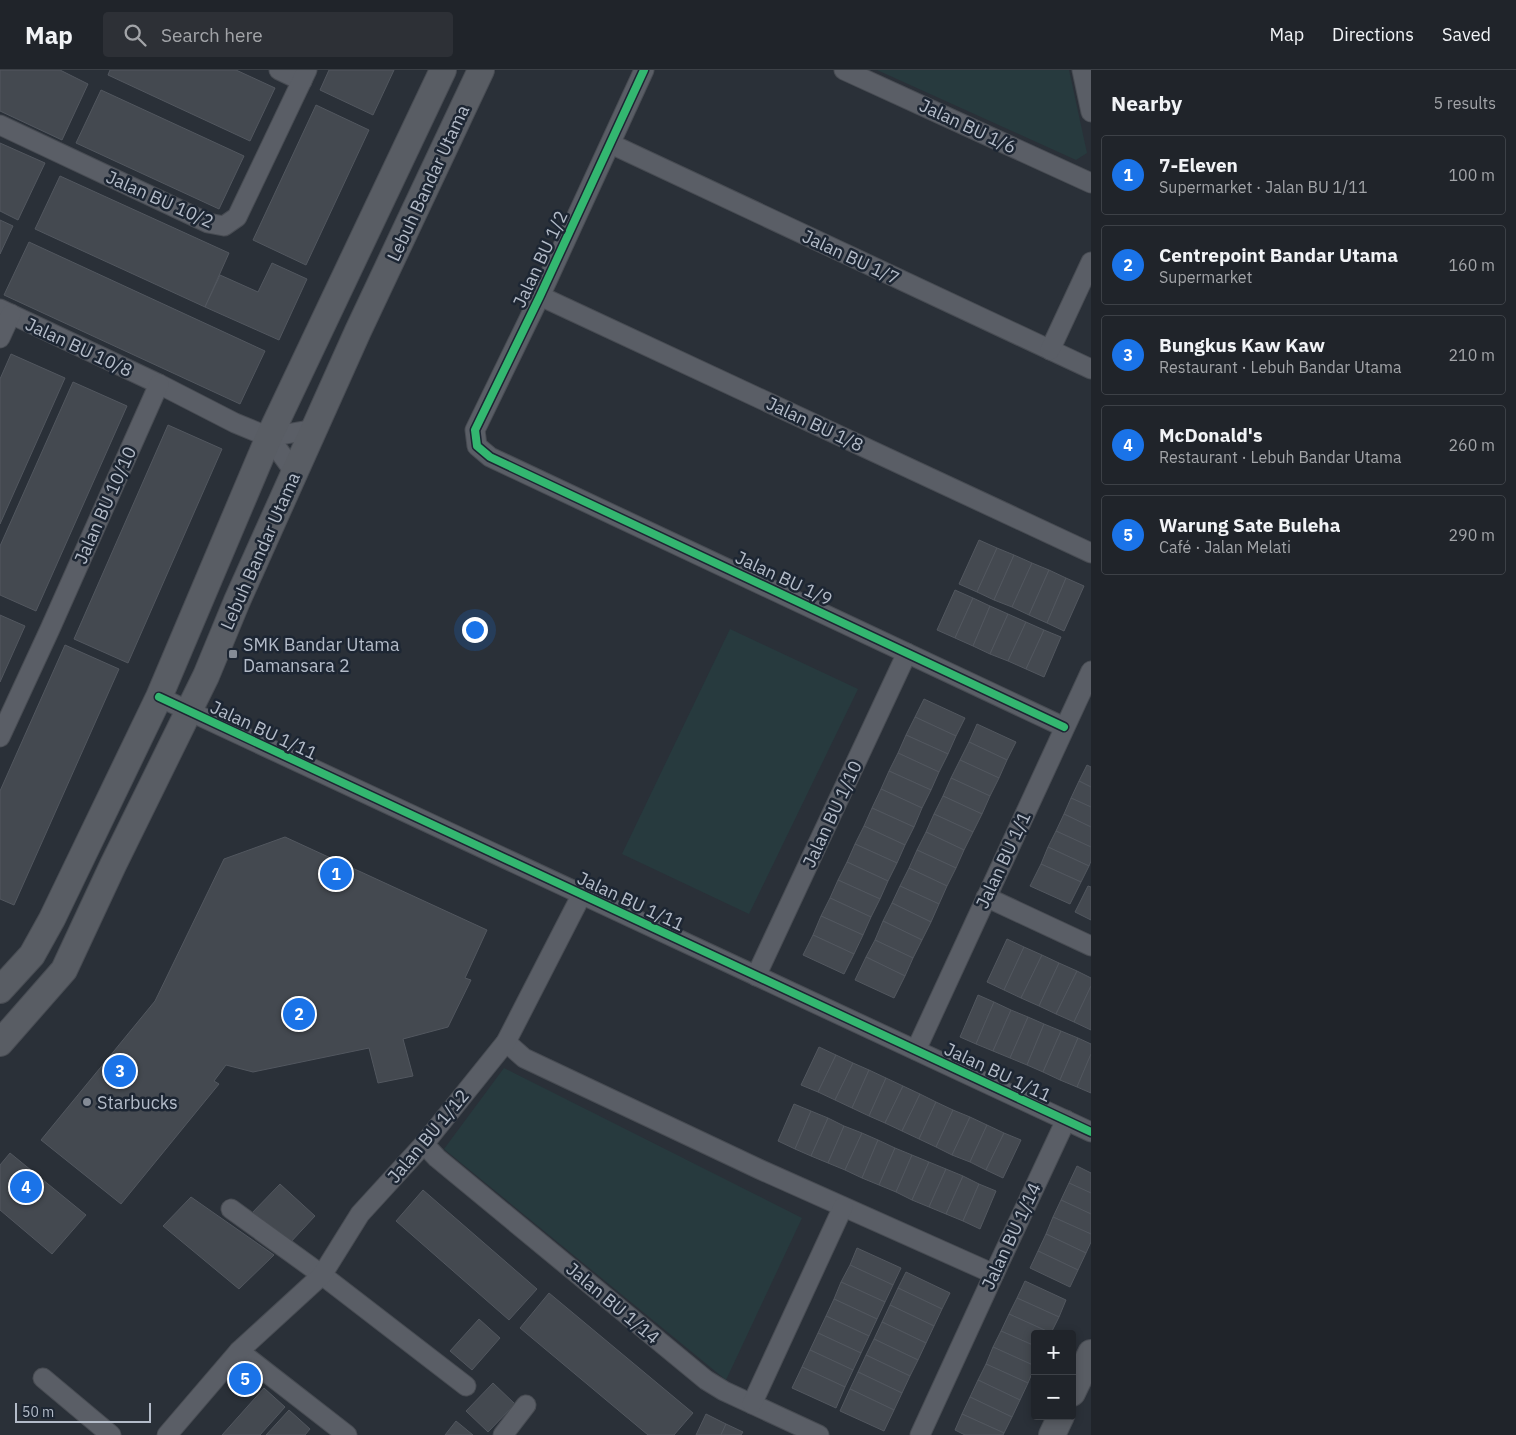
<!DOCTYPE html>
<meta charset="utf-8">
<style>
:root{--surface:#20242a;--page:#2d3036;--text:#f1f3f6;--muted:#a2a4a8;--line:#3d4147;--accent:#1a73e8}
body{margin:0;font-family:"IBM Plex Sans",sans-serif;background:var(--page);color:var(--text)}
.controls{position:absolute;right:15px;bottom:15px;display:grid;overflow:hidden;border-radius:5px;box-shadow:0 2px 8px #0003}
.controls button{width:45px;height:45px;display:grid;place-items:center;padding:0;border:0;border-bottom:1px solid var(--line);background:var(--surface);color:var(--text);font:25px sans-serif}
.scale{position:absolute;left:15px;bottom:12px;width:136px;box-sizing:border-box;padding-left:5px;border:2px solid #b4bcc9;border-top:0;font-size:14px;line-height:18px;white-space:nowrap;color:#b4bcc9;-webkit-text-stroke:4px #1d2633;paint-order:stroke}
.you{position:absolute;left:474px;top:559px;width:18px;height:18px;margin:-12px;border:4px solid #fff;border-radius:50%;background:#1a73e8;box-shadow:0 0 0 8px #1a73e833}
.badge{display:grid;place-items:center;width:32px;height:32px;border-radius:50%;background:var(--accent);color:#fff;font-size:16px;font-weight:700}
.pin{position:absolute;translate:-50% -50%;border:2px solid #fff;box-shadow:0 1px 5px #0006}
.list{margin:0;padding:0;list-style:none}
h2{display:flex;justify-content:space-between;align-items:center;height:65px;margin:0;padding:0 20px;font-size:21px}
h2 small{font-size:16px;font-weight:400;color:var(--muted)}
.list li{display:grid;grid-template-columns:32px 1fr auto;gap:15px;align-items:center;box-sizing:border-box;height:80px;margin:0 10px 10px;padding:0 10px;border:1px solid var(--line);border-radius:5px}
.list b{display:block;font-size:19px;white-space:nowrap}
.list p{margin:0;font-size:16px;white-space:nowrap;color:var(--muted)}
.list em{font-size:16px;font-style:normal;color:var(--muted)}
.icon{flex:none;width:28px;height:28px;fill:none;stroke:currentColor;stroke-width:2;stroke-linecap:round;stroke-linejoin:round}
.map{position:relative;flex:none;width:1091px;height:1365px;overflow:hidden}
header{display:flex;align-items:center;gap:30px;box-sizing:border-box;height:70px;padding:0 25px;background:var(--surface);border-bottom:1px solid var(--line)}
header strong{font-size:24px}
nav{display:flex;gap:28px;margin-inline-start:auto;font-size:18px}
.search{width:350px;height:45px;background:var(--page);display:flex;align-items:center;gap:12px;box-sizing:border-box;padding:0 18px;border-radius:5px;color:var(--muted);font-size:19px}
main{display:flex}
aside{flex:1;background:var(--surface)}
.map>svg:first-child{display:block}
</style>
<header>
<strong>Map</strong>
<div class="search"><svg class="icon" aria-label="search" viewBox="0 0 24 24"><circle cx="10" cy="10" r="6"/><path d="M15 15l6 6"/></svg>Search here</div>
<nav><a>Map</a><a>Directions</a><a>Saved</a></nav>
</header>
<main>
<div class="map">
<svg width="1091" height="1365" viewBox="0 0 1091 1365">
<rect width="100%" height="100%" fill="#2a3038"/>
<g fill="#273a3e">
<polygon points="877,0 1069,0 1087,83 1076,90"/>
<polygon points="730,559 858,619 749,844 622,784"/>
<polygon points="504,998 802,1148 726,1310 444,1079"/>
</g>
<g fill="#444950" stroke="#52575f">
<polygon points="0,0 60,0 88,14 62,70 0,41"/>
<polygon points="110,0 236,0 275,18 250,71 108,5"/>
<polygon points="329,0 394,0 373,45 320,20"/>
<polygon points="101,20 244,86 219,139 76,73"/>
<polygon points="316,35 369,60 306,195 253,170"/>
<polygon points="0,73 45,93 18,150 0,141"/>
<polygon points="60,106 229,183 205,237 35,159"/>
<polygon points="0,150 13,156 0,184"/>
<polygon points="29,172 265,281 240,334 4,225"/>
<polygon points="272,193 307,209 279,270 205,237 220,205 258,222"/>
<polygon points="11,284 65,308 0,454 0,309"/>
<polygon points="73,312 127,336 36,541 0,525 0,476"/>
<polygon points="168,355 222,379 128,593 74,569"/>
<polygon points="979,470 997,478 977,522 959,514"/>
<polygon points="997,478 1014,485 994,530 977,522"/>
<polygon points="1014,485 1032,493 1012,537 994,530"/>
<polygon points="1032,493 1049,500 1029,545 1012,537"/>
<polygon points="1049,500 1066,508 1047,553 1029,545"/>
<polygon points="1066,508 1084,516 1064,561 1047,553"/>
<polygon points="955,520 973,528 955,568 937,560"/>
<polygon points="973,528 990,536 973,576 955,568"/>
<polygon points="990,536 1008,544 990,584 973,576"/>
<polygon points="1008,544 1026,552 1008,591 990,584"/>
<polygon points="0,545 25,556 0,612"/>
<polygon points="1026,552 1044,560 1026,599 1008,591"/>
<polygon points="1044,560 1061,567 1044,607 1026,599"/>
<polygon points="65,575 119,599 14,835 0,829 0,721"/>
<polygon points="924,629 965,648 956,666 915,647"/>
<polygon points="915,647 956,666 948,684 906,665"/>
<polygon points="977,654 1016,672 1007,690 969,672"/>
<polygon points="906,665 948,684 939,702 898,683"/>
<polygon points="969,672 1007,690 999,708 960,690"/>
<polygon points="898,683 939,702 931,720 889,701"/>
<polygon points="960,690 999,708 990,726 951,708"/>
<polygon points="1087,695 1091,697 1091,717 1079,711"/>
<polygon points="889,701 931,720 922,738 881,719"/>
<polygon points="951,708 990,726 982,744 943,726"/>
<polygon points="1079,711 1091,717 1091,737 1071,728"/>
<polygon points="881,719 922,738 914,757 872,738"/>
<polygon points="943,726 982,744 973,762 934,744"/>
<polygon points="1071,728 1091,737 1091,757 1064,744"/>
<polygon points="872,738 914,757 905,775 864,756"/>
<polygon points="934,744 973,762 964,780 926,762"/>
<polygon points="1064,744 1091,757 1091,777 1056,761"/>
<polygon points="864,756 905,775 897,793 855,774"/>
<polygon points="1056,761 1091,777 1091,791 1089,796 1048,777"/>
<polygon points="926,762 964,780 956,798 917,780"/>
<polygon points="285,767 487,860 465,908 471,910 448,957 403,969 413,1006 378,1013 369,978 253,1002 226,995 214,1011 219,1014 121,1134 41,1070 155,931 224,789"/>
<polygon points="855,774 897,793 888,811 847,792"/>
<polygon points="1048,777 1089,796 1081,812 1041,794"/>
<polygon points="917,780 956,798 947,816 909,798"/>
<polygon points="847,792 888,811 880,829 838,810"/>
<polygon points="1041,794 1081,812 1070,834 1030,816"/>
<polygon points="909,798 947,816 939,834 900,816"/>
<polygon points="838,810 880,829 871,847 830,828"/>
<polygon points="900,816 939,834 931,852 892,833"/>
<polygon points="1088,816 1091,817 1091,850 1075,842"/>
<polygon points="830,828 871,847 863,865 821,846"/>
<polygon points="892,833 931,852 922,870 883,851"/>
<polygon points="821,846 863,865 854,884 813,865"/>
<polygon points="883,851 922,870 913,888 875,870"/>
<polygon points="813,865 854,884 844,904 803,885"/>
<polygon points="1007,869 1024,877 1004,920 987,912"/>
<polygon points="875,870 913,888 905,906 866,887"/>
<polygon points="1024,877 1042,885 1021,928 1004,920"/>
<polygon points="1042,885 1059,893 1039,936 1021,928"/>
<polygon points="866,887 905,906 894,928 855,910"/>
<polygon points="1059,893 1077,901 1056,944 1039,936"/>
<polygon points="1077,901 1091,908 1091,916 1074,952 1056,944"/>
<polygon points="1091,916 1091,960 1074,952"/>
<polygon points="978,925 994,932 976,974 960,967"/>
<polygon points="994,932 1011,940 993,981 976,974"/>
<polygon points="1011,940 1028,947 1010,988 993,981"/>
<polygon points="1028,947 1044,954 1027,995 1010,988"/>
<polygon points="1044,954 1061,961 1043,1002 1027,995"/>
<polygon points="1061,961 1078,968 1060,1010 1043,1002"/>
<polygon points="1078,968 1091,974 1091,984 1077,1017 1060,1010"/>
<polygon points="819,977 836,985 818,1022 801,1015"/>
<polygon points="1091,984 1091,1023 1077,1017"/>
<polygon points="836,985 853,993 835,1030 818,1022"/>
<polygon points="853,993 869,1000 852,1038 835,1030"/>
<polygon points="869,1000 886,1008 869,1046 852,1038"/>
<polygon points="886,1008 903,1016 885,1053 869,1046"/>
<polygon points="903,1016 920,1024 902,1061 885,1053"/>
<polygon points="920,1024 936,1032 919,1069 902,1061"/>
<polygon points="936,1032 953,1040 936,1077 919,1069"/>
<polygon points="794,1034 811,1041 795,1079 778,1071"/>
<polygon points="953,1040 970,1047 952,1085 936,1077"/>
<polygon points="811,1041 828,1048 811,1086 795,1079"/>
<polygon points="970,1047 987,1055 970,1092 952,1085"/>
<polygon points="828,1048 844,1056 828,1093 811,1086"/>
<polygon points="987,1055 1004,1063 986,1100 970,1092"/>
<polygon points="844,1056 862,1063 845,1100 828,1093"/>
<polygon points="862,1063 878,1070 862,1108 845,1100"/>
<polygon points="1004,1063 1021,1070 1003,1108 986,1100"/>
<polygon points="878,1070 895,1078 879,1115 862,1108"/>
<polygon points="895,1078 912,1085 896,1122 879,1115"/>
<polygon points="10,1083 86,1145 52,1184 0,1140 0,1095"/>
<polygon points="912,1085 929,1092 912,1130 896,1122"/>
<polygon points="929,1092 946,1099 929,1137 912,1130"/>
<polygon points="1077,1096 1091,1103 1091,1123 1069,1113"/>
<polygon points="946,1099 963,1106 946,1144 929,1137"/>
<polygon points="963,1106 979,1114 963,1151 946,1144"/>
<polygon points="1069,1113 1091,1123 1091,1144 1061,1130"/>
<polygon points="280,1114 315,1146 289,1174 250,1145"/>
<polygon points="979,1114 996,1121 980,1159 963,1151"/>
<polygon points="423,1120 537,1219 509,1250 396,1151"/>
<polygon points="191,1127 274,1185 239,1219 163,1156"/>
<polygon points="1061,1130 1091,1144 1091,1164 1053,1147"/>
<polygon points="1053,1147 1091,1164 1091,1172 1086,1183 1046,1164"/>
<polygon points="1046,1164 1086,1183 1078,1200 1038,1181"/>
<polygon points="857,1178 901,1198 893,1215 850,1195"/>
<polygon points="1038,1181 1078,1200 1070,1217 1030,1198"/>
<polygon points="850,1195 893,1215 885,1232 841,1212"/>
<polygon points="906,1202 950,1223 942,1239 898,1218"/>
<polygon points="1025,1211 1066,1230 1059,1247 1017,1228"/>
<polygon points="841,1212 885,1232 877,1249 834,1229"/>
<polygon points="898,1218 942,1239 934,1256 890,1235"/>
<polygon points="549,1223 693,1343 674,1365 648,1365 520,1258"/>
<polygon points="1017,1228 1059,1247 1051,1263 1009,1244"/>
<polygon points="834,1229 877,1249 869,1266 826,1246"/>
<polygon points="890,1235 934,1256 926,1273 882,1252"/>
<polygon points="1009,1244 1051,1263 1035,1264 1035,1276 1001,1261"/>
<polygon points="826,1246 869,1266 861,1283 818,1263"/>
<polygon points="479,1249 500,1268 472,1300 450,1281"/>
<polygon points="882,1252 926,1273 918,1290 874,1269"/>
<polygon points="1001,1261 1035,1276 1035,1296 993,1277"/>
<polygon points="818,1263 861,1283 853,1300 810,1280"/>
<polygon points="874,1269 918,1290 910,1306 866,1285"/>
<polygon points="993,1277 1035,1296 1028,1313 986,1294"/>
<polygon points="810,1280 853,1300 845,1317 802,1297"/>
<polygon points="866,1285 910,1306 902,1323 858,1302"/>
<polygon points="986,1294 1028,1313 1020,1330 978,1310"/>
<polygon points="802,1297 845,1317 836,1338 792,1318"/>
<polygon points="858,1302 902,1323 894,1340 850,1319"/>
<polygon points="978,1310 1020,1330 1012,1347 970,1327"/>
<polygon points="493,1313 515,1334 488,1362 466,1341"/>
<polygon points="264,1318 285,1337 260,1365 222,1365"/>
<polygon points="850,1319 894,1340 884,1361 840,1341"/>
<polygon points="970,1327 1012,1347 1004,1363 962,1344"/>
<polygon points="289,1340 310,1359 305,1365 266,1365"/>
<polygon points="706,1344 726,1354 721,1365 696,1365"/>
<polygon points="962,1344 1004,1363 1003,1365 965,1365 955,1360"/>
<polygon points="456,1351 473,1365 445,1365"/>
<polygon points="726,1354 743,1362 741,1365 721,1365"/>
</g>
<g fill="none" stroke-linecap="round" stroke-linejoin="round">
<defs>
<g id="street">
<polyline points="279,0 302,11"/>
<polyline points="644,0 540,226 475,360 477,376 490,387 1064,657"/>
<polyline points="844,0 1091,113"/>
<polyline points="1082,0 1091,42"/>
<polyline points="0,55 208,153 224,156 237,147 307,0"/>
<polyline points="611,74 1091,299"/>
<polyline points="540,226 1091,483"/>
<polyline points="0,239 159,314 235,353 269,367 295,403"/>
<polyline points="0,268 11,244"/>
<polyline points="1050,280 1091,192"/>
<polyline points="269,367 315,359"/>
<polyline points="159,627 1091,1062"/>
<polyline points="0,667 50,559 159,314"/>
<polyline points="986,827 1091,876"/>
<polyline points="756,906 907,583"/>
<polyline points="506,972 524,988 759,1099 994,1204"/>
<polyline points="916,980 1091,601"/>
<polyline points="424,1074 437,1088 706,1310 724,1321 819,1365"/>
<polyline points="231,1139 322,1205 466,1316"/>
<polyline points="239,1281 347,1365"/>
<polyline points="43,1308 111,1365"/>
<polyline points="752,1334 843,1137"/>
<polyline points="167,1365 239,1281 322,1205 360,1144 424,1074 506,972 582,824"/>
<polyline points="503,1365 526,1335"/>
<polyline points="920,1365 994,1204 1066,1050"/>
</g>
<g id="secondary">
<polyline points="0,920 32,885 52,849 159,627 269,367 443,0"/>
<polyline points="0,973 64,900 113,795 206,606 237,531 358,261 481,0"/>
<polyline points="1072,1323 1091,1283"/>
<polyline points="1052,1365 1061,1346"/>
</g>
</defs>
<use href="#street" stroke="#484c53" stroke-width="21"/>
<use href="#secondary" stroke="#484c53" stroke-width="28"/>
<use href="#street" stroke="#5a5e66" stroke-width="19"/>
<use href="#secondary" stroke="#595d64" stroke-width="26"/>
<defs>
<g id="cycleway">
<polyline points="644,0 540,226 475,360 477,376 490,387 1064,657"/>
<polyline points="159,627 1091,1062"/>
</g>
</defs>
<use href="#cycleway" stroke="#1d2633" stroke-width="11"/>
<use href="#cycleway" stroke="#33b770" stroke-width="8"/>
</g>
<g fill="#848b96" stroke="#1d2633" stroke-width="2">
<rect x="228" y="579" width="10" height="10" rx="2.5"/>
<circle cx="87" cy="1032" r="5"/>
</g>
<g text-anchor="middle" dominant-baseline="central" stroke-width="5" stroke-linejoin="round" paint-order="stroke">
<g font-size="18" fill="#b4bcc9" stroke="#1d2633">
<text transform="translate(968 56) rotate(25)">Jalan BU 1/6</text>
<text transform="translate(428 113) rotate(-65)">Lebuh Bandar Utama</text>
<text transform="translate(160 129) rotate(24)">Jalan BU 10/2</text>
<text transform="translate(851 187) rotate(25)">Jalan BU 1/7</text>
<text transform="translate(540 189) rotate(-65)">Jalan BU 1/2</text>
<text transform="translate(79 277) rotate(25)">Jalan BU 10/8</text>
<text transform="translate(815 354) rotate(25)">Jalan BU 1/8</text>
<text transform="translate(105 435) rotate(-66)">Jalan BU 10/10</text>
<text transform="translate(260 481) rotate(-66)">Lebuh Bandar Utama</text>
<text transform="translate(784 508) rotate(25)">Jalan BU 1/9</text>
<text transform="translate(264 660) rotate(25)">Jalan BU 1/11</text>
<text transform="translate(832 744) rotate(-65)">Jalan BU 1/10</text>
<text transform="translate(1003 790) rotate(-65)">Jalan BU 1/1</text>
<text transform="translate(631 831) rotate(25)">Jalan BU 1/11</text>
<text transform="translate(998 1002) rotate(25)">Jalan BU 1/11</text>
<text transform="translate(428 1066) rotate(-50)">Jalan BU 1/12</text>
<text transform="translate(1011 1166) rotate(-65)">Jalan BU 1/14</text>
<text transform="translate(613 1233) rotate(40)">Jalan BU 1/14</text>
</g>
<g font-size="18" fill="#b4bcc9" stroke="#1d2633" text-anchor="start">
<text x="243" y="574">SMK Bandar Utama<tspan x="243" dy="21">Damansara 2</tspan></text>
<text x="97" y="1032">Starbucks</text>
</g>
</g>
</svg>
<div class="controls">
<button>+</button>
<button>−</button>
</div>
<div class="scale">50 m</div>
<div class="you"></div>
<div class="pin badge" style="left:336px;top:804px">1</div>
<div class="pin badge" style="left:299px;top:944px">2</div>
<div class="pin badge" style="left:120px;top:1001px">3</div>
<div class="pin badge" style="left:26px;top:1117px">4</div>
<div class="pin badge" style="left:245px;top:1309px">5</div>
</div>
<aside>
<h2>Nearby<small>5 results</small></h2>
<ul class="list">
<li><span class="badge">1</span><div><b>7-Eleven</b><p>Supermarket · Jalan BU 1/11</p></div><em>100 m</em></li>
<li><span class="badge">2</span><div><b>Centrepoint Bandar Utama</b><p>Supermarket</p></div><em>160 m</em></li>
<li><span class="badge">3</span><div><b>Bungkus Kaw Kaw</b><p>Restaurant · Lebuh Bandar Utama</p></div><em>210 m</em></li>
<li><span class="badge">4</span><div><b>McDonald's</b><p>Restaurant · Lebuh Bandar Utama</p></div><em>260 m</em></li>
<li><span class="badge">5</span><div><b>Warung Sate Buleha</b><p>Café · Jalan Melati</p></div><em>290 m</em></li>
</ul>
</aside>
</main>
